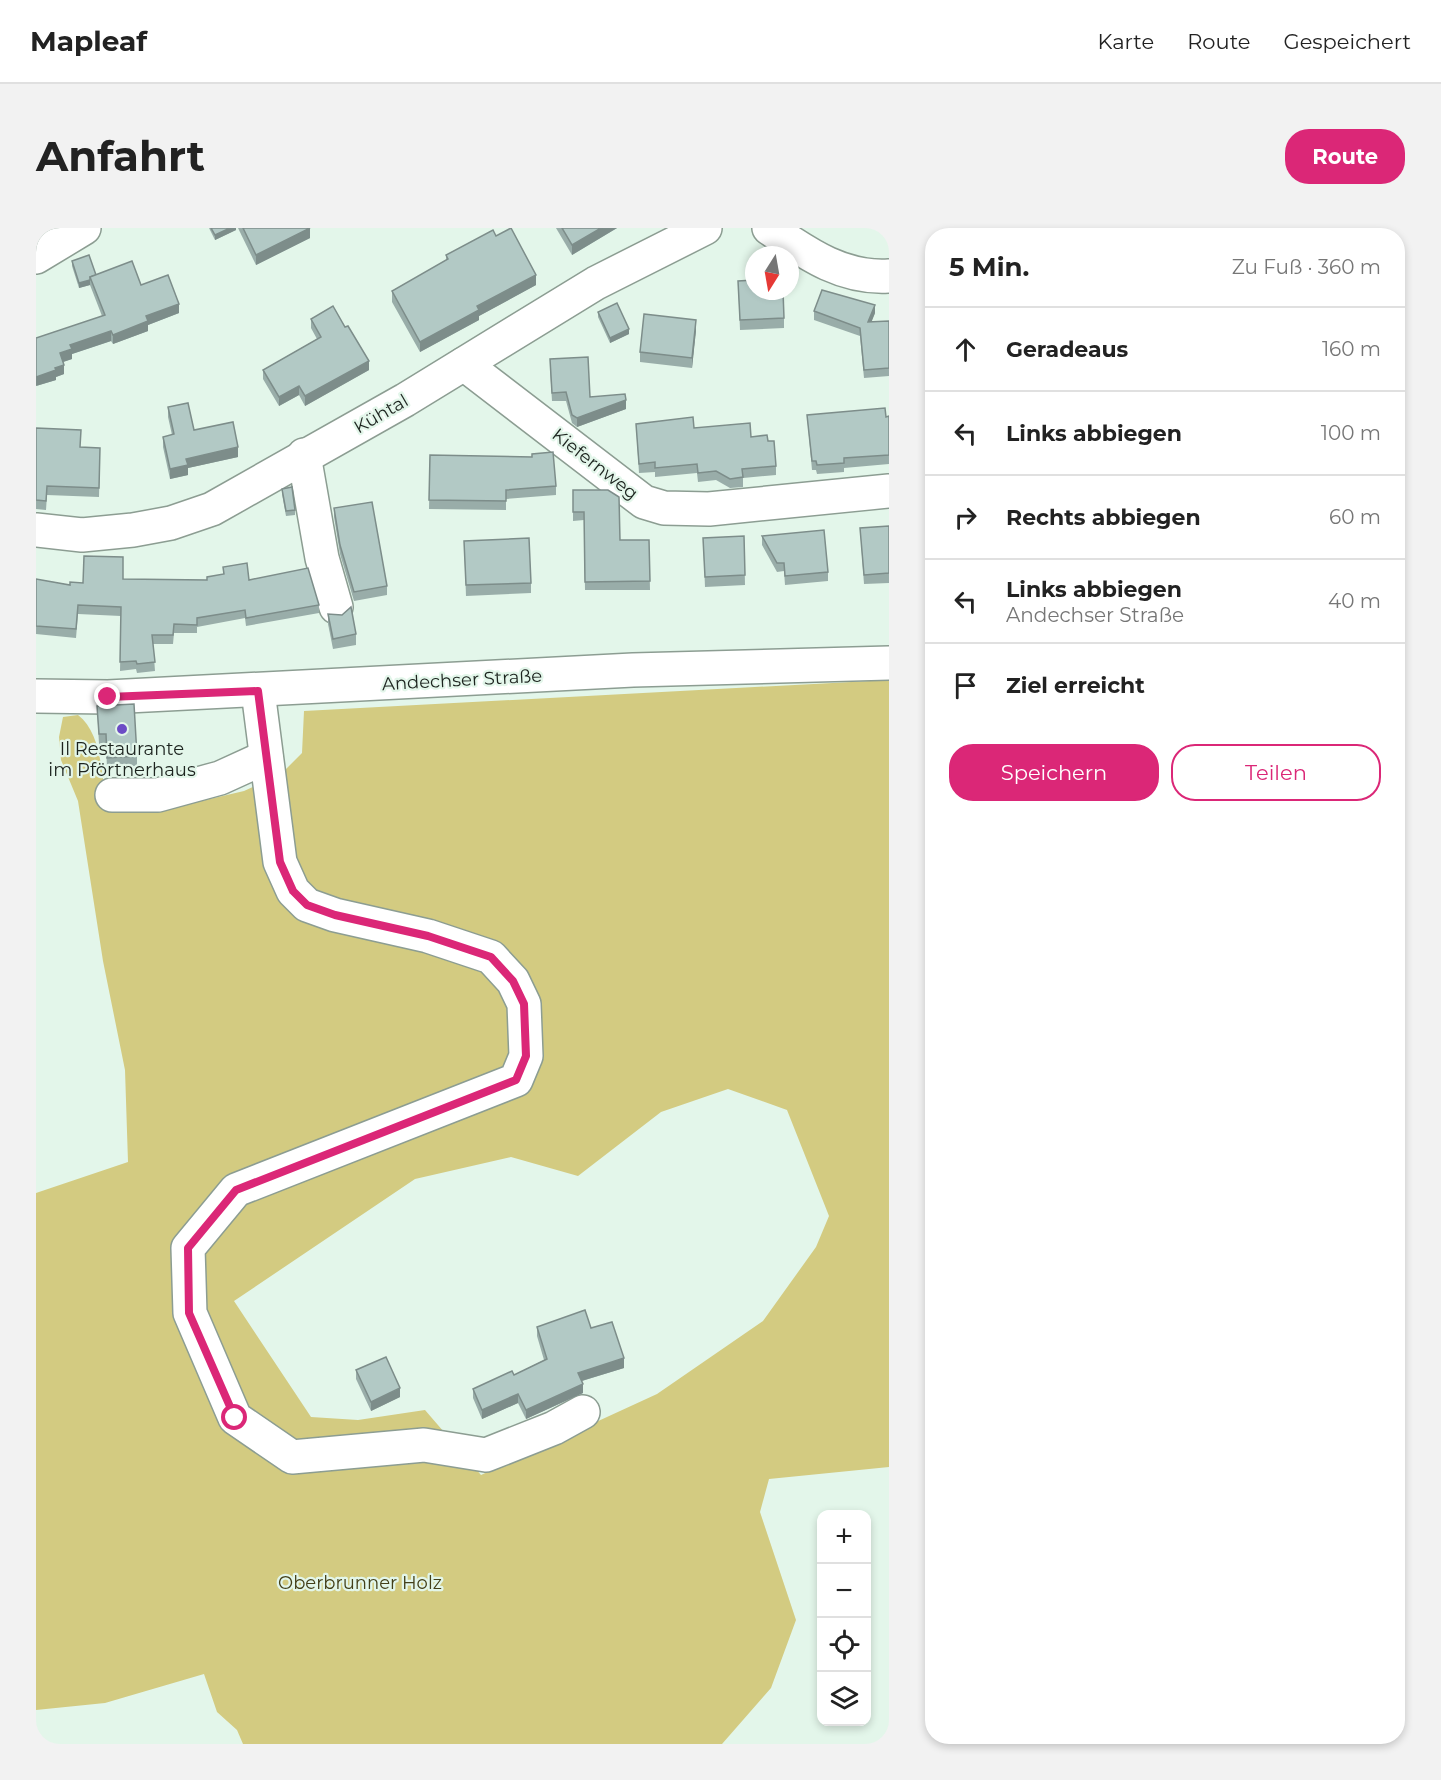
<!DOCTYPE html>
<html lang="de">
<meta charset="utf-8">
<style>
:root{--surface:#fff;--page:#f2f2f2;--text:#222;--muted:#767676;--line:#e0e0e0;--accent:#db2777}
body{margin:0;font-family:Montserrat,sans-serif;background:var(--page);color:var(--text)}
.controls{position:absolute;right:18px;bottom:18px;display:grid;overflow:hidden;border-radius:12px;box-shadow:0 3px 9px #0003}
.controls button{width:54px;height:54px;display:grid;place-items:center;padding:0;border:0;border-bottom:2px solid var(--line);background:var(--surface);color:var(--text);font:30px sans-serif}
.compass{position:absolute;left:709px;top:18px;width:54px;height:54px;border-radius:50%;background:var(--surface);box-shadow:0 3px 9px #0003;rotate:191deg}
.stop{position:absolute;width:18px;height:18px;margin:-14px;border:4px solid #db2777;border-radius:50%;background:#fff}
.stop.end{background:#db2777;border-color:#fff;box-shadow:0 2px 6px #0008}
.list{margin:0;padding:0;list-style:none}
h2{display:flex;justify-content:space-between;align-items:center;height:78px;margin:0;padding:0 24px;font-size:26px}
h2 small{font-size:20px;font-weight:400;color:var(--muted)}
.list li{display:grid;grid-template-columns:39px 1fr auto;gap:18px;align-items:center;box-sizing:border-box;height:84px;padding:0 24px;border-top:2px solid var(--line)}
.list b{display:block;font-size:22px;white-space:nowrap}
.list p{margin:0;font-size:20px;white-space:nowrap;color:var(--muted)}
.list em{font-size:20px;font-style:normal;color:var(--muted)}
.actions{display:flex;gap:12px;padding:18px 24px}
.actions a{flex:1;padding:14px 0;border:2px solid var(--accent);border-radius:24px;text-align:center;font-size:21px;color:var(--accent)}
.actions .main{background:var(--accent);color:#fff}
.icon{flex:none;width:33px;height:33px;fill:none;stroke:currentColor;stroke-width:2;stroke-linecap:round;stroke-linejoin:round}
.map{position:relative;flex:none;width:853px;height:1516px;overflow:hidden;border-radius:24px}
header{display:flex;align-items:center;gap:36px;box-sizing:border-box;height:84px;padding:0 30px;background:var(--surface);border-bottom:2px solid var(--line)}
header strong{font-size:28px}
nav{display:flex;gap:33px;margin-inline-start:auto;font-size:21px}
.intro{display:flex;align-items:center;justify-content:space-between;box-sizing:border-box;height:144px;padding:0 36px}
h1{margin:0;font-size:42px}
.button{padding:15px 27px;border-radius:24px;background:var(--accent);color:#fff;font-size:21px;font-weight:700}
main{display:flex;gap:36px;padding:0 36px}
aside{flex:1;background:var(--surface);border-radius:24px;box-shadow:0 3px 9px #0003}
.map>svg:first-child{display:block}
</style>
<header>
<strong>Mapleaf</strong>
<nav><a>Karte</a><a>Route</a><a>Gespeichert</a></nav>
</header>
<div class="intro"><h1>Anfahrt</h1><a class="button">Route</a></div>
<main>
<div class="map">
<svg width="853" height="1516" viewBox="0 0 853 1516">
<rect width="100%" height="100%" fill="#e3f6ea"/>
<path fill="#d3cb81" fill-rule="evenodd" d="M 853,452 L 853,1239 L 733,1251 L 724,1284 L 760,1392 L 735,1460 L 686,1516 L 207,1516 L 201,1502 L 181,1484 L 168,1446 L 69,1475 L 0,1482 L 0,965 L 92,934 L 89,842 L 67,733 L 42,573 L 25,532 L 23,509 L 27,489 L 42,487 C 66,505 66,549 70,577 L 131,581 L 208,563 L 245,546 L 266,525 L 268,483 ZM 692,861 L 751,882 L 793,988 L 780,1019 L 727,1093 L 621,1166 L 445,1247 L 389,1182 L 322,1192 L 275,1189 L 198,1073 L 379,951 L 475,929 L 542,948 L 625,884 Z"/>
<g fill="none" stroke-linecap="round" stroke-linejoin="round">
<defs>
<g id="minor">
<path d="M 733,0 C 770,25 806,51 853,48"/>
<polyline points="0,29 48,0"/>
<polyline points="428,136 608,274 628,280 673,281 853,263"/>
<polyline points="268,227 286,330 300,379"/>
<polyline points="0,302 46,307 97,302 135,295 176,281 369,172 560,55 669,0"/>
<polyline points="222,463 244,634 257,663 271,677 299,687 392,708 455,729 477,753 488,776 490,828 480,852 200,962 152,1020 154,1085 199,1190 256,1229 388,1217 450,1227 518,1200 547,1184"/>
<polyline points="0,468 72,469 597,442 853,435"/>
<polyline points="76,567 122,567 184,550 230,529"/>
</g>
</defs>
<use href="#minor" stroke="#8c9d92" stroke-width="36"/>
<use href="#minor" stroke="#fff" stroke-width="33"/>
</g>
<g fill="#99ada9">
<polygon points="173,0 200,0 200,2 179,12"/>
<polygon points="202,0 274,0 274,10 220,37"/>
<polygon points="520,0 581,0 536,27"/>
<polygon points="460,8 500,57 443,88 443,92 384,124 356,74 356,63 410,33 410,27"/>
<polygon points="36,33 60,47 105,57 143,85 112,97 112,103 77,116 75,113 36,126 36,131 27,134 28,146 20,149 20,152 0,158 66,88 54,57 43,60 36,38"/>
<polygon points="702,53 748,90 748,100 704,102"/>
<polygon points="778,83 839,85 835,94 853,93 853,148 828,150 824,108 778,92"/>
<polygon points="562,84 593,106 574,115 562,89"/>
<polygon points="275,91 309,99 333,142 269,178 263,167 243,178 227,151 227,142 281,111 275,100"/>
<polygon points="660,102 656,140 604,134 604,124"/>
<polygon points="514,140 554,169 590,181 541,199 536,195 530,173 516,173"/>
<polygon points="132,179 158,202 202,229 152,240 152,247 134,251 127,219 127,209 136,207 132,189"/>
<polygon points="771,187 853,188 853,236 808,240 808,244 781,246 780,242 776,242"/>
<polygon points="600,196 715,209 732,213 740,238 740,247 707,250 707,259 694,260 680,252 662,254 661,245 619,249 619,244 603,245"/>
<polygon points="0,200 64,228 63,269 11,267 10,282 0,281"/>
<polygon points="394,227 496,229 520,258 520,267 470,271 470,282 393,281"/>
<polygon points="246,261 259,282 259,287 250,288 246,266"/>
<polygon points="537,262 584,312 613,312 614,362 549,362 548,292 537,293"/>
<polygon points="298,280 351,358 351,367 318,373 304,326 298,289"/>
<polygon points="853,298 853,355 828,356 824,300"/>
<polygon points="708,308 709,357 669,359 667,310"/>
<polygon points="726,308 792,344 792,353 749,357 748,343 741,344 726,317"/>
<polygon points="428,313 495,355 495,365 430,368"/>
<polygon points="187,339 213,352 283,377 283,385 210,398 209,390 161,399 161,405 138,405 137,416 117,416 119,443 101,445 100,441 84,443 85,388 42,386 40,410 0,406 0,351 34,357 87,351 171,352 187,346"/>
<polygon points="292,386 320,406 320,417 297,421 292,396"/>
<polygon points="61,478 101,528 101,538 71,540 70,516 63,516"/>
<polygon points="501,1099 555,1100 588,1140 546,1153 547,1165 490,1191 482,1175 446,1191 437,1170 437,1161 478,1147 508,1132 501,1108"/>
<polygon points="320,1142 364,1169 335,1183 320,1151"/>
</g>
<g fill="#7d8d8a">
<polygon points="194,0 200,0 200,2 179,12 179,7"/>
<polygon points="274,0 274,10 220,37 220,27"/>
<polygon points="565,0 581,0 536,27 536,17"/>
<polygon points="500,47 500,57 443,88 443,92 384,124 384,114 441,78"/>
<polygon points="54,52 54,57 43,60 43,55"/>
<polygon points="143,76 143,85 112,97 112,103 77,116 77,107 110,88"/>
<polygon points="839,77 839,85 832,103 832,94"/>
<polygon points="660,92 660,102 656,140 656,130"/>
<polygon points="593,101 593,106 574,115 574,110"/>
<polygon points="75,103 75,113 36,126 36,131 24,135 24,125 34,117"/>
<polygon points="333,133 333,142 269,178 269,168"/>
<polygon points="28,137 28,146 20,149 20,152 0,158 0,149 19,140"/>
<polygon points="263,158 263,167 243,178 243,169"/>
<polygon points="590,172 590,181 541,199 541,190"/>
<polygon points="202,219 202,229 152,240 152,247 134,251 134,241 150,231"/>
<polygon points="588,1130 588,1140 542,1154 542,1145"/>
<polygon points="547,1156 547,1165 490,1191 490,1182"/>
<polygon points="364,1160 364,1169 335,1183 335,1174"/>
<polygon points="482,1166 482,1175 446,1191 446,1182"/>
</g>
<g fill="#b2c9c5" stroke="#7d8d8a" stroke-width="1.5">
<polygon points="175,0 194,0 179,7"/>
<polygon points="207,0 274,0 220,27"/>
<polygon points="475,0 500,47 441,78 443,82 384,114 356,63 412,31 410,27 457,2 460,8"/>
<polygon points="526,0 565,0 536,17"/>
<polygon points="53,27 60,47 54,49 54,52 43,55 36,33"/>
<polygon points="96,33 105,57 132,47 143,76 110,88 112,93 77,107 75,103 34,117 36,121 24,125 28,137 19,140 20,142 0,149 0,110 69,87 54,49"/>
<polygon points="718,52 718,63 747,63 748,90 704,92 702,53"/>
<polygon points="786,62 839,77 832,94 853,93 853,140 828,142 824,100 778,83"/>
<polygon points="581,75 593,101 574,110 562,84"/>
<polygon points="297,78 309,99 312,98 333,133 269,168 263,158 243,169 227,142 285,109 275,91"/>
<polygon points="608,86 660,92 656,130 604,124"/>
<polygon points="552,129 554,169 589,166 590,172 541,190 536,187 530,164 516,165 514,131"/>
<polygon points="152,175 158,202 197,194 202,219 150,231 152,237 134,241 127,209 138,206 132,179"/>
<polygon points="849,180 850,189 853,188 853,227 808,230 808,235 781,237 780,233 776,233 771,187"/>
<polygon points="657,189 658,200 714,195 715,209 731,207 732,213 738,213 740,238 706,241 707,249 694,251 680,243 662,245 661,236 619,240 619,234 603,236 600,196"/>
<polygon points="0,200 45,202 44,219 64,220 63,260 11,258 10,273 0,272"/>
<polygon points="517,224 520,258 470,262 470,273 393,272 394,227 496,229 496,226"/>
<polygon points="256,259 259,282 250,283 246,261"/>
<polygon points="537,262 572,262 583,269 584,312 613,312 614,353 549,354 548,284 537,284"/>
<polygon points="336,274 351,358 318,364 304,317 298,280"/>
<polygon points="853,298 853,345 828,347 824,300"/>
<polygon points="788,302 792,344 749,348 748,335 741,335 726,308"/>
<polygon points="708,308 709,347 669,349 667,310"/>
<polygon points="493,310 495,355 430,357 428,313"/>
<polygon points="48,328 87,329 87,351 171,352 171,349 188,346 187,339 211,335 213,352 272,340 283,377 210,390 209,382 161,390 161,397 138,396 137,407 116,407 119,434 101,436 100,433 84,434 85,379 42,377 40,401 0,398 0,351 34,357 34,354 47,355"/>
<polygon points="315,379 320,406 297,411 292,386 306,387"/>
<polygon points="98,476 101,528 71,530 70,506 63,506 61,478"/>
<polygon points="549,1082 555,1100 576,1094 588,1130 542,1145 547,1156 490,1182 482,1166 446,1182 437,1161 476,1143 478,1147 511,1131 501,1099"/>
<polygon points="350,1129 364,1160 335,1174 320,1142"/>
</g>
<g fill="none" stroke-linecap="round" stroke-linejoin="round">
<polyline stroke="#db2777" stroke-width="8" points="72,469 222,463 244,634 257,663 271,677 299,687 392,708 455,729 477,753 488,776 490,828 480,852 200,962 152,1020 153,1085 199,1190"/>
</g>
<circle fill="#6c4cc5" stroke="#e3f6ea" stroke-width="2" cx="86" cy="501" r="6"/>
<g text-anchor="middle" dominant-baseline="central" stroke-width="4.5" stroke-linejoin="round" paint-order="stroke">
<g font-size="18" fill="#1c231e" stroke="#e3f6ea">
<text transform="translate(345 186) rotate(-30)">Kühtal</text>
<text transform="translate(559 236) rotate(38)">Kiefernweg</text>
<text transform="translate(426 452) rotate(-3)">Andechser Straße</text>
</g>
<g font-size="18" fill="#1c231e" stroke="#e3f6ea">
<text x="86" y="521">Il Restaurante<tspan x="86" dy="21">im Pförtnerhaus</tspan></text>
</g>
<g font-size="18" fill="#433f18" stroke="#e3f6ea">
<text x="324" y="1355">Oberbrunner Holz</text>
</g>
</g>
</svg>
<div class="controls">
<button>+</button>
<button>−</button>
<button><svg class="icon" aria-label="locate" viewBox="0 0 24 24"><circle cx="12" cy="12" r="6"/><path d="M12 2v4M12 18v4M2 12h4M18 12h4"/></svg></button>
<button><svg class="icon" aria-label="layers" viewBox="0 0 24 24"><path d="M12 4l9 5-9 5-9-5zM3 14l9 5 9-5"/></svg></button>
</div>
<svg class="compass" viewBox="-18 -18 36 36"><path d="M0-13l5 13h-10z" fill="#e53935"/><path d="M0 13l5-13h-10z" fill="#767676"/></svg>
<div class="stop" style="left:199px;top:1190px"></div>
<div class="stop end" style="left:72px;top:469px"></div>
</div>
<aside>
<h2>5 Min.<small>Zu Fuß · 360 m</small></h2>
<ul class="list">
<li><svg class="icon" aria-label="ahead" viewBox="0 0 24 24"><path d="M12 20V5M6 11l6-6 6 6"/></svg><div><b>Geradeaus</b></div><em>160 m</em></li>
<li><svg class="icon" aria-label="left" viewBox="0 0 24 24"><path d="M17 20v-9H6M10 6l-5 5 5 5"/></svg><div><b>Links abbiegen</b></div><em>100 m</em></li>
<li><svg class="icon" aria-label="right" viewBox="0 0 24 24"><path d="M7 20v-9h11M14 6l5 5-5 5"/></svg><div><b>Rechts abbiegen</b></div><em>60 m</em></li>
<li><svg class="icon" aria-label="left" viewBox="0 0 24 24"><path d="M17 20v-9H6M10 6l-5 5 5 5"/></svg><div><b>Links abbiegen</b><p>Andechser Straße</p></div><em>40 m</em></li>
<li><svg class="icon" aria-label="arrive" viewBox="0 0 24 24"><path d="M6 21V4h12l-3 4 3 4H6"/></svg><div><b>Ziel erreicht</b></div></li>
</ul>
<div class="actions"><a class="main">Speichern</a><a>Teilen</a></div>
</aside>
</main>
